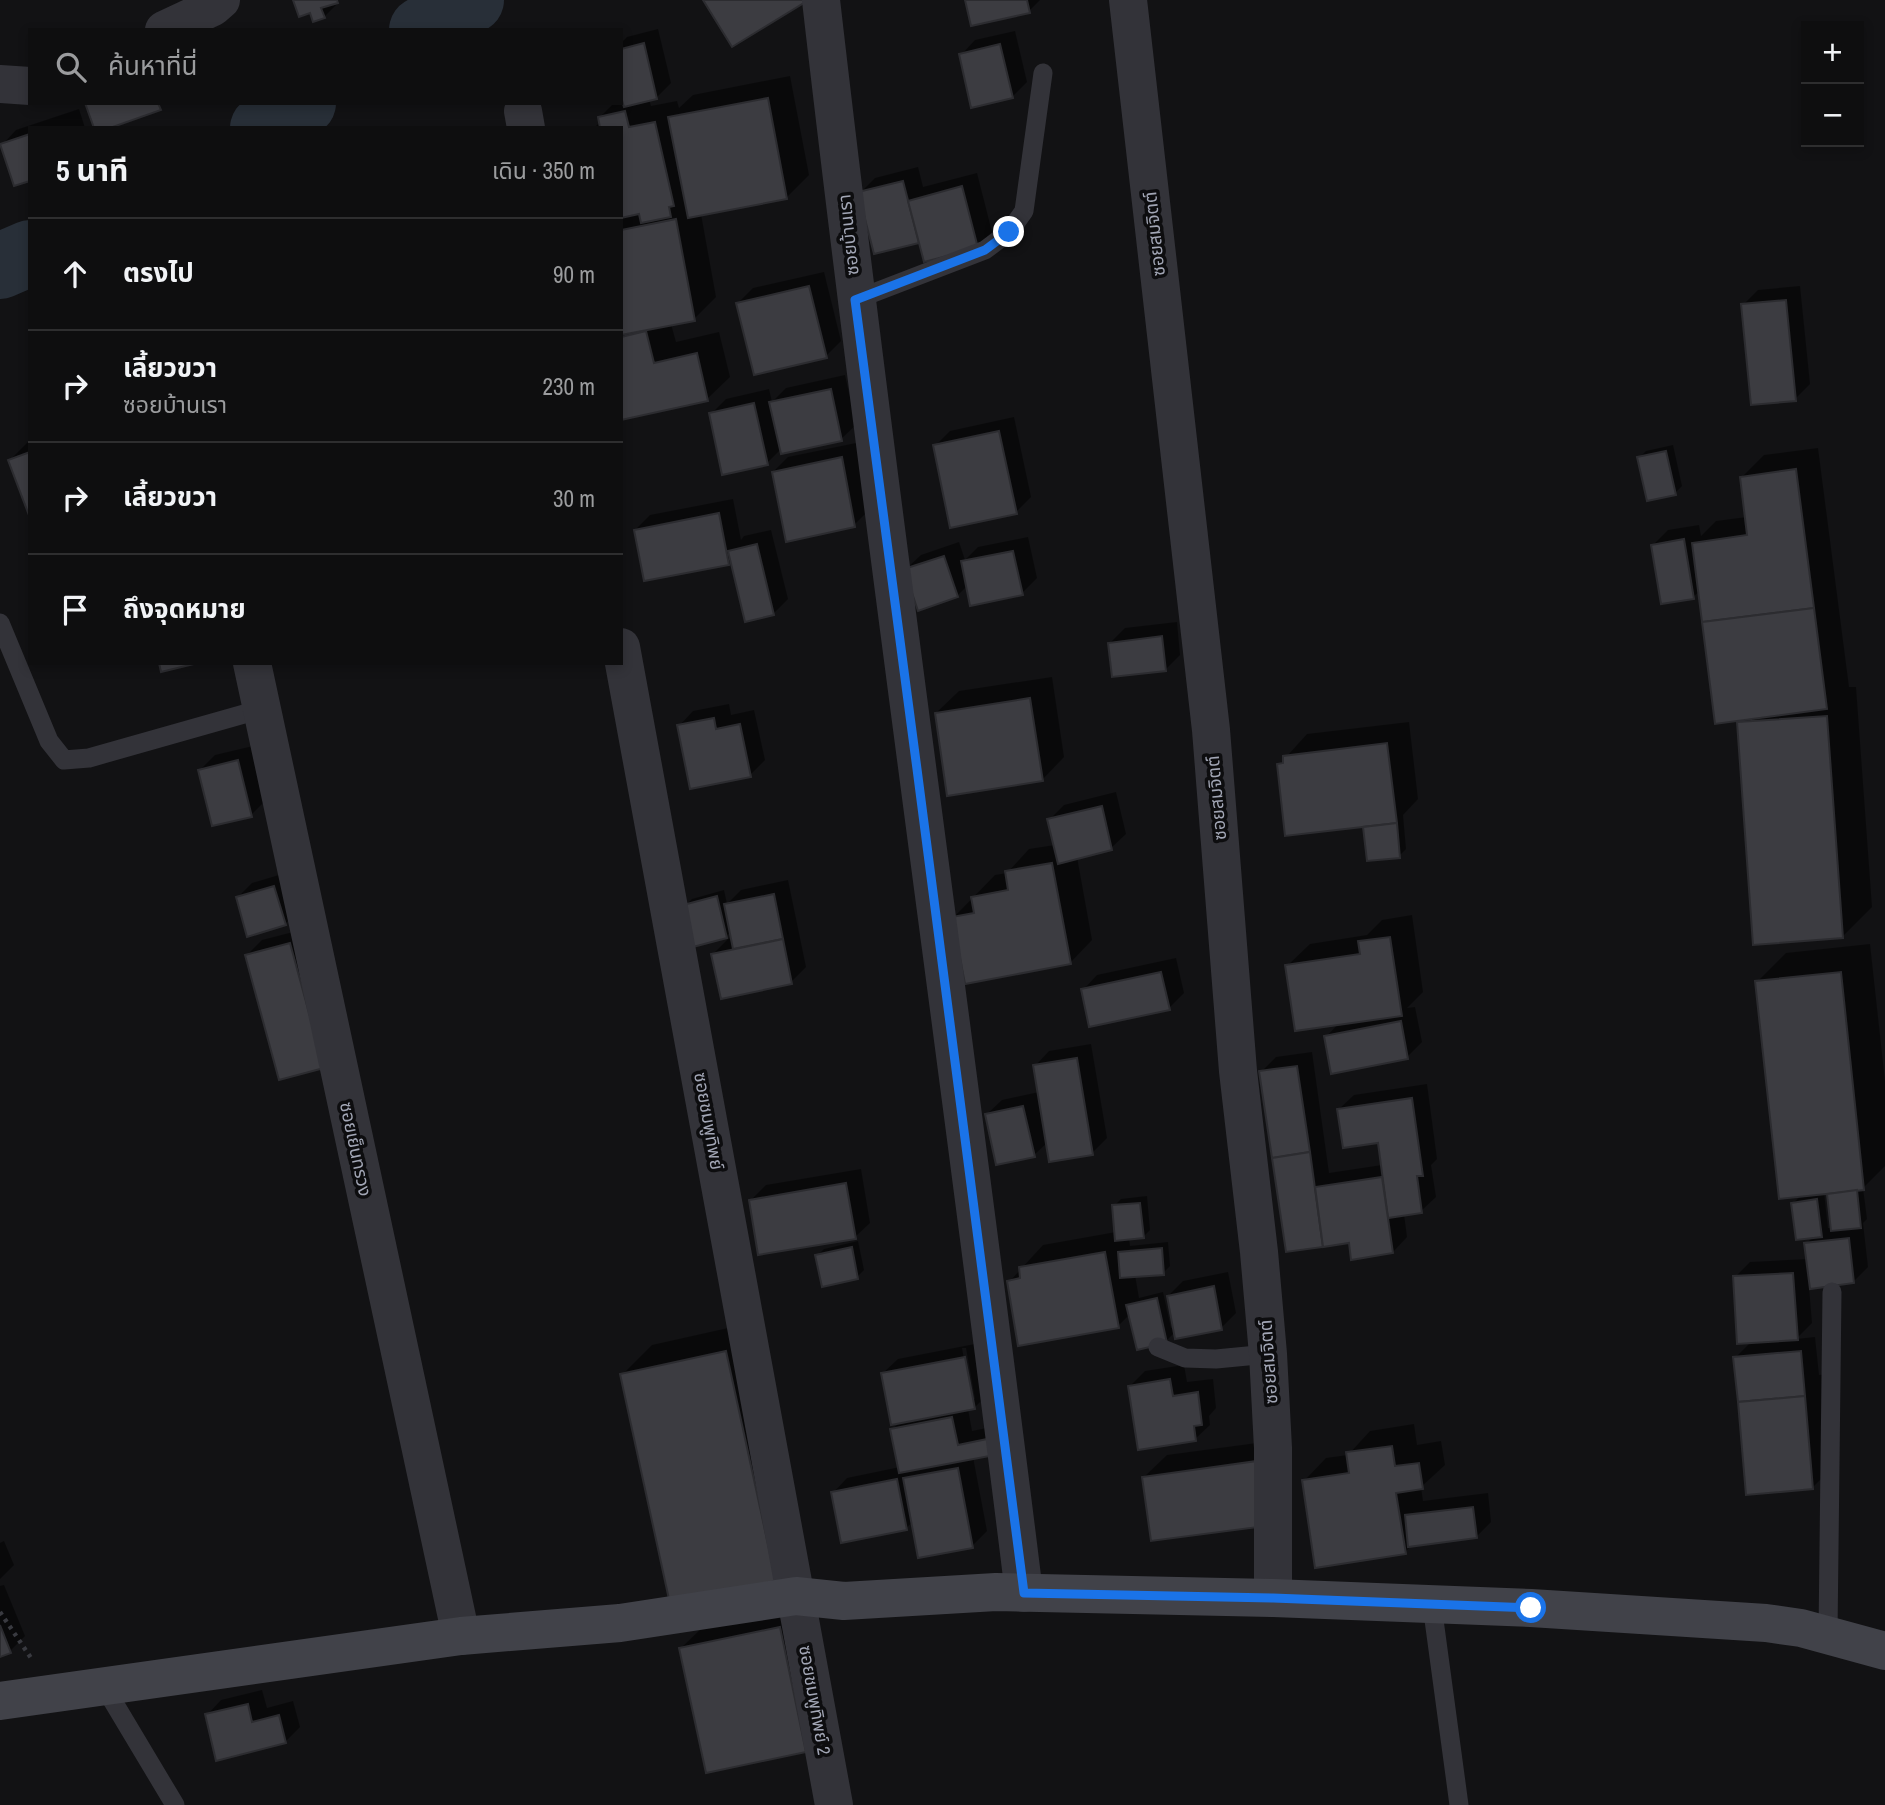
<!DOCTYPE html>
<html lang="th">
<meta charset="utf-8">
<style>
:root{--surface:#0e0e0f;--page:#171718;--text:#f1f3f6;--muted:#9b9c9e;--line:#2e2e2f}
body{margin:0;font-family:"Archivo Narrow","Noto Sans Thai",sans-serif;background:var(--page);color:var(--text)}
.controls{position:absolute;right:21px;top:21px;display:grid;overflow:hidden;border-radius:0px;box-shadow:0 4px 10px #0003}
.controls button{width:63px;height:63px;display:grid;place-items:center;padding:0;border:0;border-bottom:2px solid var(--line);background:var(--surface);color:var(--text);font:35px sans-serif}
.stop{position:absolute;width:21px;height:21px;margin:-16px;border:5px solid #1a73e8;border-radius:50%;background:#fff}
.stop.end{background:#1a73e8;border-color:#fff;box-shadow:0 2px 7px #0008}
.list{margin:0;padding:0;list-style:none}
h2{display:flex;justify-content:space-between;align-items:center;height:91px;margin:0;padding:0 28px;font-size:30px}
h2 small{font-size:23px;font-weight:400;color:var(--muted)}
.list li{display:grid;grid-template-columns:46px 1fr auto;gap:21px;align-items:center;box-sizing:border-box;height:112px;padding:0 28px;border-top:2px solid var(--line)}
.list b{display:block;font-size:26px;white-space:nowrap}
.list p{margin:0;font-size:23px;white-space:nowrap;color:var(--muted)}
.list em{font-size:23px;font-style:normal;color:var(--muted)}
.icon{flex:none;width:38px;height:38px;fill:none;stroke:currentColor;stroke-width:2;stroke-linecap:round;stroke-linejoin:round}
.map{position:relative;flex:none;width:1885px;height:1805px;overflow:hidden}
.search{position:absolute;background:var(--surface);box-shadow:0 4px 10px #0003;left:28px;top:28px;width:595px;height:77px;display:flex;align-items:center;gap:18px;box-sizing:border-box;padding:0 24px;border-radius:0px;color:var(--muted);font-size:26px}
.panel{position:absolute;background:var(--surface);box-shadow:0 4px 10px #0003;left:28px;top:126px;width:595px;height:539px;border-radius:0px}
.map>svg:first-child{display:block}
</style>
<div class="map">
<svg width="1885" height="1805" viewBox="0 0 1885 1805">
<rect width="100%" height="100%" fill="#121214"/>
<g fill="#0007" fill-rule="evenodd">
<polygon points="295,0 338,0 339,2 324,17"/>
<polygon points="967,0 1040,0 1029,11"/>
<polygon points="658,29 671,83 656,98 649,99 651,106 677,101 679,108 693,95 790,76 809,175 787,197 701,214 716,297 694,319 671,324 676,342 719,332 730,377 707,399 621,419 621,128 594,128 600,122 599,118 614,103 621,103 621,43 627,37"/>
<polygon points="1015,31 1027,82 1012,97 961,55 975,40"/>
<polygon points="79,109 85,128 30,128 30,179 2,145 16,130"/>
<polygon points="918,167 923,187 977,173 992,232 977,247 921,240 875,252 860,193 875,178"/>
<polygon points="824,272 841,341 826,356 738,303 753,288"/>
<polygon points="1800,286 1810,384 1795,399 1743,305 1758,290"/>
<polygon points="845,375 856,425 841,439 781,449 767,463 711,414 726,399 769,389 772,402 786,388"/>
<polygon points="1014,417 1031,497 1016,512 935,446 950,431"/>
<polygon points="30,440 30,513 10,460"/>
<polygon points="856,443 869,510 854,525 773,472 788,457"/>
<polygon points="1673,445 1682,486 1675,493 1639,458 1646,451"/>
<polygon points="1818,448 1849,687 1856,687 1872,907 1843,936 1738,723 1742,719 1700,591 1693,597 1653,545 1668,530 1699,525 1701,536 1716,521 1747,517 1742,477 1764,455"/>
<polygon points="733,499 741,540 744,536 771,530 788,599 773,614 731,559 728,563 635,530 650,515"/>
<polygon points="1028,537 1037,578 1022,593 968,585 957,596 906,569 921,555 959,542 965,560 978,547"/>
<polygon points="1177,622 1180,655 1165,670 1110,643 1125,628"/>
<polygon points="1052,677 1064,757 1042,780 936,713 959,691"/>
<polygon points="729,704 731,715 754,710 765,760 750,775 679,726 693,711"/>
<polygon points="1409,722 1418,799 1403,815 1406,849 1399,856 1368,860 1365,825 1279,765 1307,734"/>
<polygon points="253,746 266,800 251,815 200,770 215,755"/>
<polygon points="1116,792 1126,834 1111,848 1077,857 1092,940 1070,963 954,917 995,875 1007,873 1029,849 1055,845 1049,820 1064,805"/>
<polygon points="289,872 300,909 285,924 238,897 252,883"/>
<polygon points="788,880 806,967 791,982 713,954 728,939 732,938 731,932 726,936 685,906 692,899 724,890 727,904 741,890"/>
<polygon points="1412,915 1423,992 1407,1008 1415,1007 1422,1042 1407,1057 1326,1037 1339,1023 1287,966 1310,944 1367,935 1382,920"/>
<polygon points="305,929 338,1052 247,955 262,940"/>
<path d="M 1870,944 L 1885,1081 L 1885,1166 L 1863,1188 L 1867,1219 L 1863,1223 L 1868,1267 L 1853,1282 L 1809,1287 L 1812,1323 L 1796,1339 L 1815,1337 L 1819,1375 L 1827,1374 L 1835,1465 L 1812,1488 L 1735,1358 L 1752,1341 L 1735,1277 L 1750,1262 L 1808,1259 L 1806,1244 L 1814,1236 L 1793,1203 L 1802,1195 L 1757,982 L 1786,953 ZM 1832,1191 L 1829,1194 L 1832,1228 L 1828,1228 L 1824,1192 Z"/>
<polygon points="1176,958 1184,993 1169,1008 1083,990 1097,975"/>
<polygon points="1091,1044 1107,1138 1092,1153 1048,1142 1034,1155 987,1114 1002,1100 1039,1092 1035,1066 1049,1051"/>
<polygon points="1312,1052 1329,1173 1382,1165 1379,1141 1339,1109 1354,1095 1427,1084 1437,1159 1431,1165 1436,1197 1421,1211 1404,1214 1407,1237 1393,1252 1350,1241 1287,1250 1261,1072 1276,1057"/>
<polygon points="861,1169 870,1223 855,1237 751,1200 766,1185"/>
<polygon points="1147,1196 1150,1230 1143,1237 1129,1238 1130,1246 1168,1242 1170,1266 1163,1273 1135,1275 1139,1298 1163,1292 1171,1328 1175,1327 1168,1296 1183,1281 1228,1272 1236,1313 1221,1328 1175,1332 1166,1341 1130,1314 1118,1326 1009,1282 1043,1245 1116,1232 1114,1206 1121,1199"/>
<polygon points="858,1241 864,1270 857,1277 817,1256 824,1249"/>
<polygon points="755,1322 805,1550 622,1375 652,1345"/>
<path d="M 980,1343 L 989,1393 L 974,1408 L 968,1409 L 972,1431 L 1006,1424 L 973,1457 L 987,1531 L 972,1546 L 913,1522 L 906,1528 L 833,1493 L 847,1478 L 900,1467 L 892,1430 L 900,1422 L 883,1373 L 898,1359 ZM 962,1348 L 966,1348 L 975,1399 L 971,1399 Z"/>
<polygon points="1184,1365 1187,1382 1213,1379 1216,1408 1209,1416 1210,1425 1195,1439 1130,1386 1145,1371"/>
<polygon points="1414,1424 1417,1445 1441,1441 1445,1465 1421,1487 1423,1501 1488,1493 1491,1522 1476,1537 1412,1545 1405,1552 1304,1481 1326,1458 1348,1455 1370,1431"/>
<polygon points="1279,1440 1266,1524 1144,1477 1167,1455"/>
<polygon points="4,1541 14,1565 0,1579 0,1543"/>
<polygon points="4,1585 25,1636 10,1651 0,1656 0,1586"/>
<polygon points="802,1605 827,1728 681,1648 704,1626"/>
<polygon points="262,1690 267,1708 293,1701 300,1727 285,1742 207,1715 221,1700"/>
</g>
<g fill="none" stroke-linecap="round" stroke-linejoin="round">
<g stroke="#282f38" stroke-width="66">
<polyline points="422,30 471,0"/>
<polyline points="263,128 303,103"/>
<polyline points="0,266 30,253"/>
</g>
</g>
<g fill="#3c3c41" stroke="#2c2c30" stroke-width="2">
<polygon points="293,0 337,0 338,3 321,8 325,18 313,22 310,13 299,17"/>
<polygon points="703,0 806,0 807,1 732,47"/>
<polygon points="965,0 1027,0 1030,13 971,26"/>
<polygon points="644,43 657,99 624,107 621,97 621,49"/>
<polygon points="1000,44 1013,98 971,108 959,54"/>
<polygon points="768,98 787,199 688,218 668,117"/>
<polygon points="85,103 158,103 161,110 110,128 94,128"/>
<polygon points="625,111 629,127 655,122 674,206 669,207 671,217 641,223 639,214 621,218 621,128 600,128 598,117"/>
<polygon points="30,134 30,181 14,186 0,144"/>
<polygon points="903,181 919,243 874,254 858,192"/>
<polygon points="962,186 978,248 924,262 908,201"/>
<polygon points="676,219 695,321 621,335 621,230"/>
<polygon points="809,286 827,358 754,375 736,303"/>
<polygon points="1786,300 1796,401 1751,405 1741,304"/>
<polygon points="646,331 654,363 697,353 708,401 621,420 621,337"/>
<polygon points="831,389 842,441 781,454 769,402"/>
<polygon points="754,403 768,465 722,475 709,413"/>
<polygon points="999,431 1017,514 950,528 933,445"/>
<polygon points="1666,451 1676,495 1647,501 1637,457"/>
<polygon points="30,452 30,518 8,460"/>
<polygon points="842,457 855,527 786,542 772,472"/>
<polygon points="1796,469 1814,608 1702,622 1692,543 1747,535 1740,477"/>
<polygon points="719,513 729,565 644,581 634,530"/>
<polygon points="1684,539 1694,599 1661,604 1651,545"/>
<polygon points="757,544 774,615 745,622 728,551"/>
<polygon points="1013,551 1023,595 970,606 961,561"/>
<polygon points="944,556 958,597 918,611 904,569"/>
<polygon points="1814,608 1827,709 1715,724 1702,622"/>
<polygon points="1162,636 1166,671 1112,677 1108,643"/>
<polygon points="159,663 198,663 161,672"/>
<polygon points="1030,698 1043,781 947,796 935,713"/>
<polygon points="1827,716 1843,938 1753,945 1737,722"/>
<polygon points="714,718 716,729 740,724 751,777 690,789 677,725"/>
<polygon points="1387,743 1397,823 1285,836 1277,764 1283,763 1283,756"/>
<polygon points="238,760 252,817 212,826 198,770"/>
<polygon points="1102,806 1112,850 1058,864 1047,819"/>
<polygon points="1397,823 1400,858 1367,861 1363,827"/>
<polygon points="1052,863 1071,964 965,984 952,917 974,913 971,897 1008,890 1005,871"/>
<polygon points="274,886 286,925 247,937 236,897"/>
<polygon points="774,894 783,939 733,949 724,904"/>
<polygon points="717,896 727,938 693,947 683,905"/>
<polygon points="1390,937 1402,1016 1295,1031 1285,965 1360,954 1358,941"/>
<polygon points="783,939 792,984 721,999 711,954"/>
<polygon points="290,943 324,1068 279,1080 245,955"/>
<polygon points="1161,972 1170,1010 1089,1027 1081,989"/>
<polygon points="1841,972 1864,1190 1779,1199 1755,981"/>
<polygon points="1401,1021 1408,1059 1331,1074 1324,1036"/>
<polygon points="1077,1058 1093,1155 1049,1162 1033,1065"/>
<polygon points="1297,1066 1310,1152 1272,1158 1259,1071"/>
<polygon points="1412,1098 1423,1176 1417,1176 1422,1213 1388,1218 1378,1143 1343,1148 1337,1109"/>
<polygon points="1023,1106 1035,1157 996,1165 985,1114"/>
<polygon points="1310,1152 1323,1247 1286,1252 1272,1158"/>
<polygon points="1382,1177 1393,1253 1351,1260 1349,1243 1323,1247 1315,1187"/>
<polygon points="846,1183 856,1239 758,1255 749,1200"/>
<polygon points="1857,1190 1861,1228 1831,1231 1827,1194"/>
<polygon points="1817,1199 1822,1237 1796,1240 1791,1203"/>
<polygon points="1140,1203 1144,1238 1115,1241 1112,1205"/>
<polygon points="1849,1238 1854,1283 1810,1289 1804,1243"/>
<polygon points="852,1247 858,1279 822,1287 815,1255"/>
<polygon points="1162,1248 1164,1275 1120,1278 1118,1252"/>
<polygon points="1105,1252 1119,1328 1018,1346 1007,1281 1020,1278 1019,1267"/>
<polygon points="1793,1273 1798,1340 1737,1344 1733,1276"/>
<polygon points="1214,1286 1222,1330 1175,1339 1167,1296"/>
<polygon points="1157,1298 1167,1343 1137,1350 1126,1305"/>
<polygon points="726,1351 776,1581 670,1604 620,1374"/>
<polygon points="1801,1351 1805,1396 1738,1402 1733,1357"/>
<polygon points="965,1357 975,1409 891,1425 881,1373"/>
<polygon points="1170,1379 1173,1396 1198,1392 1202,1425 1194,1426 1196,1441 1138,1450 1128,1386"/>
<polygon points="1805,1396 1813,1489 1746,1495 1738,1402"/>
<polygon points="952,1417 958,1445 992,1438 995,1455 899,1473 890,1429"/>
<polygon points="1392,1446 1395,1466 1419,1463 1423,1489 1396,1493 1406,1554 1315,1568 1302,1480 1349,1473 1346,1452"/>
<polygon points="1257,1461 1266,1526 1151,1541 1142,1477"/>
<polygon points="958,1468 973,1548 918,1558 903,1478"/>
<polygon points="897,1479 907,1530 841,1543 831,1492"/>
<polygon points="1473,1507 1477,1538 1408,1547 1405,1515"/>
<polygon points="0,1625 11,1653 0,1657"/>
<polygon points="780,1627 806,1752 706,1773 679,1648"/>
<polygon points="248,1704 252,1722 279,1715 286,1743 216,1761 205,1714"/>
</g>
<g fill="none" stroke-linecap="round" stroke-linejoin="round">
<polyline stroke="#393a40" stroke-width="4.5" stroke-dasharray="3.5 5" stroke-linecap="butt" points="0,1612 31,1658"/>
<g stroke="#333339" stroke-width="19">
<polyline points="855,300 985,250 1009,232 1024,211 1043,73"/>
<polyline points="0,623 49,741 64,760 89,758 262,709"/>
<polyline points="1158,1347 1185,1358 1216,1359 1268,1354"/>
<polyline points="1432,1605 1459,1805"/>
<polyline points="1828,1634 1832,1292"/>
<polyline points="105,1688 175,1805"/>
</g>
<g stroke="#333339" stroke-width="38">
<path d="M 821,0 C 882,532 959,1062 1024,1593"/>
<polyline points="1128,0 1211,730 1238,1071 1259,1252 1268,1354 1273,1448 1273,1598"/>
<polyline points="164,30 213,7 221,0"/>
<polyline points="0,84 30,86"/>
<polyline points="523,111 526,128"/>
<polyline points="621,647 834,1805"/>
<polyline points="252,663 461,1636"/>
</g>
<polyline stroke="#414249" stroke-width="38" points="0,1701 461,1636 620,1623 796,1596 844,1601 996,1592 1273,1598 1531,1608 1766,1623 1801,1628 1885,1651"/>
</g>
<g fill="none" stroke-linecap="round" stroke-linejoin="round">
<path stroke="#1a73e8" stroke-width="9" d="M 1009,232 L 985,250 L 855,300 C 911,731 971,1162 1024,1593 L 1273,1598 L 1531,1608"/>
</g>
<g text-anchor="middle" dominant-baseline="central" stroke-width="7" stroke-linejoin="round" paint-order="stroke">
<g font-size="18" fill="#a2a6b5" stroke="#0d0d0f">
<text transform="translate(1154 234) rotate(-96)">ซอยสมจิตต์</text>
<text transform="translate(848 235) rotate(-96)">ซอยบ้านเรา</text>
<text transform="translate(1216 798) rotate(-95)">ซอยสมจิตต์</text>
<text transform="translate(709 1121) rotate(80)">ซอยชมพูทิพย์</text>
<text transform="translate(356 1149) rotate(78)">ซอยเย็นทรวง</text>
<text transform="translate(1268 1362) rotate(-94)">ซอยสมจิตต์</text>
<text transform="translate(815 1700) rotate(80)">ซอยชมพูทิพย์ 2</text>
</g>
</g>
</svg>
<div class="controls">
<button>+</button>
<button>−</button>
</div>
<div class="stop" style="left:1531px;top:1608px"></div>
<div class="stop end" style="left:1009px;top:232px"></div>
<div class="search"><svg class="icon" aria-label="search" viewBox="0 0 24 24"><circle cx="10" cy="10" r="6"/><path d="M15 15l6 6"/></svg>ค้นหาที่นี่</div>
<section class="panel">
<h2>5 นาที<small>เดิน · 350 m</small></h2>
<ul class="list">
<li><svg class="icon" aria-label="ahead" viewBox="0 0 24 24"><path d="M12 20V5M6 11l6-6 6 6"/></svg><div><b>ตรงไป</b></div><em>90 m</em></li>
<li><svg class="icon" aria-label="right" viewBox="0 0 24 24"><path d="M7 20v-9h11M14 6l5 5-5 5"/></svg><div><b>เลี้ยวขวา</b><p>ซอยบ้านเรา</p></div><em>230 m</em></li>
<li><svg class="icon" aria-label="right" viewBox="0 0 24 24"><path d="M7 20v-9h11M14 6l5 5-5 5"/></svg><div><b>เลี้ยวขวา</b></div><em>30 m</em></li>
<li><svg class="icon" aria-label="arrive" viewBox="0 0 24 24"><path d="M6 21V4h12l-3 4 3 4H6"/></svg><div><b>ถึงจุดหมาย</b></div></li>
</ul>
</section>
</div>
